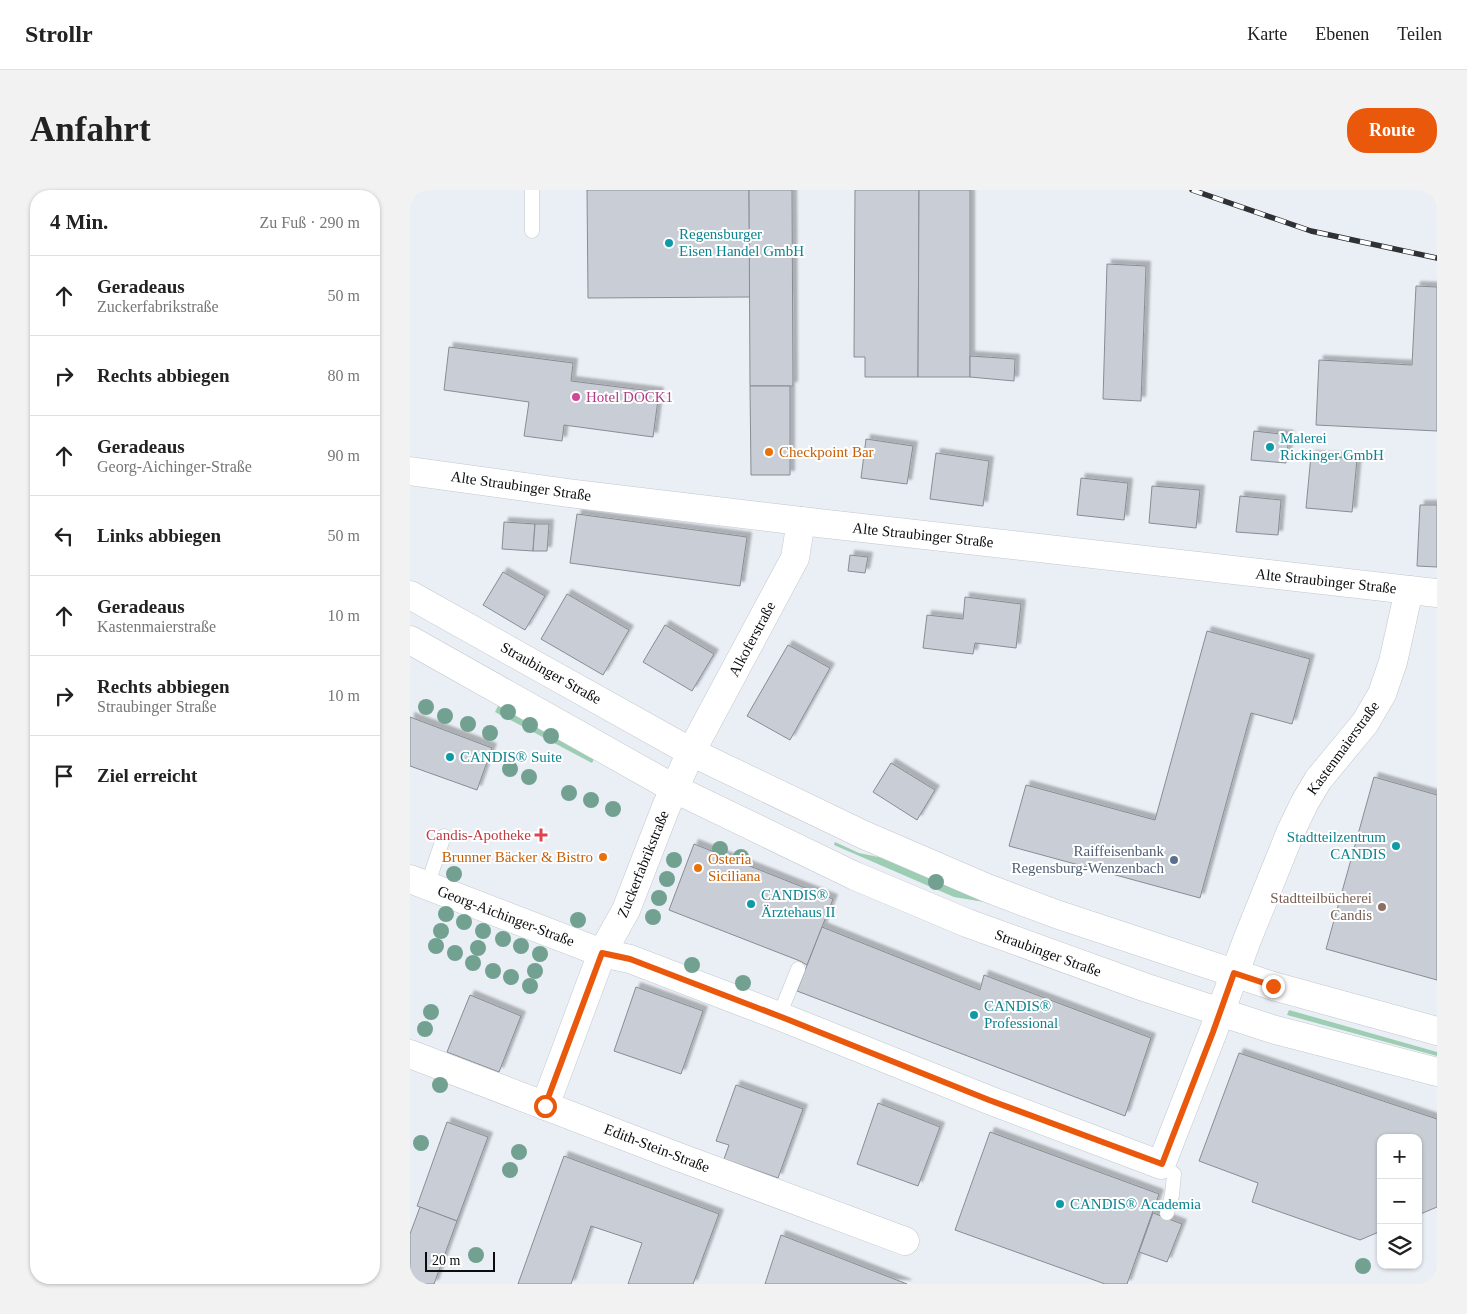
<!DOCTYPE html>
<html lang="de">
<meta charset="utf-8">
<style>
:root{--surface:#fff;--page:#f2f2f2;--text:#222;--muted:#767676;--line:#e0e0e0;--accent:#ea580c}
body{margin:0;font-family:Georgia,serif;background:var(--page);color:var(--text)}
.controls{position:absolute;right:15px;bottom:15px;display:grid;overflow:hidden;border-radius:10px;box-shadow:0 1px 4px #0004}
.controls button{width:45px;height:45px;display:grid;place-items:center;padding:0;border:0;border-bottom:1px solid var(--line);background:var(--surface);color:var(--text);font:25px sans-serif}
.scale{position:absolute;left:15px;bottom:12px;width:70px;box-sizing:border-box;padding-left:5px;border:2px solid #0a0c0e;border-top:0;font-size:14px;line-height:18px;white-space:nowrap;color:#0a0c0e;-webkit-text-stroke:4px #fff;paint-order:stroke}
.stop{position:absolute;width:15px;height:15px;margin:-11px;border:4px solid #ea580c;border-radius:50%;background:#fff}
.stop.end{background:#ea580c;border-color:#fff;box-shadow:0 1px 5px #0008}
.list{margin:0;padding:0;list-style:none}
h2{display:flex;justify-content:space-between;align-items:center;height:65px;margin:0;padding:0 20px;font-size:21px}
h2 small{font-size:16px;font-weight:400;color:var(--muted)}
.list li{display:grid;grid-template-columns:32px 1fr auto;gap:15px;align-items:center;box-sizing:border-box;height:80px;padding:0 20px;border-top:1px solid var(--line)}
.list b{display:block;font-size:19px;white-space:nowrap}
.list p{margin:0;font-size:16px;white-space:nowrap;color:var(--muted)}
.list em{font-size:16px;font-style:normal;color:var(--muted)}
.icon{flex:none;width:28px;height:28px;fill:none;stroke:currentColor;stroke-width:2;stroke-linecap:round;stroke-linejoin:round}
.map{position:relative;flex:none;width:1027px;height:1094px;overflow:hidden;border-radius:20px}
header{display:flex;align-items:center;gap:30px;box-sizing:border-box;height:70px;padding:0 25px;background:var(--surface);border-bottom:1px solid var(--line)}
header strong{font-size:24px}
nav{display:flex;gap:28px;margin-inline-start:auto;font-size:18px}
.intro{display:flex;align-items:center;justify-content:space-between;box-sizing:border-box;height:120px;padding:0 30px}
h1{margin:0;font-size:35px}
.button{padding:12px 22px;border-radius:20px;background:var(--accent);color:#fff;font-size:18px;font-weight:700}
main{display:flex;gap:30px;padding:0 30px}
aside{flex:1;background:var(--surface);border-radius:20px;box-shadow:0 1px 4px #0004}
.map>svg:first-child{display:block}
</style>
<header>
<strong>Strollr</strong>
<nav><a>Karte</a><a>Ebenen</a><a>Teilen</a></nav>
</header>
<div class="intro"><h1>Anfahrt</h1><a class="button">Route</a></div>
<main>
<aside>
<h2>4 Min.<small>Zu Fuß · 290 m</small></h2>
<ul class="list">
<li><svg class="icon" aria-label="ahead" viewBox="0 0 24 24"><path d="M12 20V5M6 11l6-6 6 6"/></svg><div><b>Geradeaus</b><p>Zuckerfabrikstraße</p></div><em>50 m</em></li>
<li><svg class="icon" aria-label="right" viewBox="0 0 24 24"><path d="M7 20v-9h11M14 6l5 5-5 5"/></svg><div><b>Rechts abbiegen</b></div><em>80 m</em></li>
<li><svg class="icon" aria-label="ahead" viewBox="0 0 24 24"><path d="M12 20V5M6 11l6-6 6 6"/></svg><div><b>Geradeaus</b><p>Georg-Aichinger-Straße</p></div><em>90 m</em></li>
<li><svg class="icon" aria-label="left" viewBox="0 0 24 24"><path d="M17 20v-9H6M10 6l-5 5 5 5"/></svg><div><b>Links abbiegen</b></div><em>50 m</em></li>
<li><svg class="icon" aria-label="ahead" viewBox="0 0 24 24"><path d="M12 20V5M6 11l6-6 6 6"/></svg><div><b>Geradeaus</b><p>Kastenmaierstraße</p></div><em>10 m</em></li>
<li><svg class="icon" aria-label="right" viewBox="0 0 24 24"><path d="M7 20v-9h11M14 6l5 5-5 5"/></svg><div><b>Rechts abbiegen</b><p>Straubinger Straße</p></div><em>10 m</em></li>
<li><svg class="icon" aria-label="arrive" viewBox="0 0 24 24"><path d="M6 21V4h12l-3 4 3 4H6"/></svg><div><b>Ziel erreicht</b></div></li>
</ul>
</aside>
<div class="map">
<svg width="1027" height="1094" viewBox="0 0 1027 1094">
<defs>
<filter id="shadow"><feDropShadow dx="4.5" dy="-4.5" stdDeviation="1" flood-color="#0004"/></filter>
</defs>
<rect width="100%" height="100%" fill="#eaeff6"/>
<g fill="#9dcdb2">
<polygon points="90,512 185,567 182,573 85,522"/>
<polygon points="425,652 449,663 473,668 735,764 735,768 586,714 544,707 424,655"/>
<polygon points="879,820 1027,862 1027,866 877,825"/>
</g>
<g fill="#c9ced6" stroke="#888d93" filter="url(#shadow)">
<polygon points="177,0 339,0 340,107 178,108"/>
<polygon points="339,0 382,0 383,196 340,196"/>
<polygon points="445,0 509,0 508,187 455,187 455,167 444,167"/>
<polygon points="509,0 560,0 560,187 508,187"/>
<polygon points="697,74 736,76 731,211 693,209"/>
<polygon points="1006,96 1027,97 1027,241 906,235 909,170 1002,175"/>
<polygon points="39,157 163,173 161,191 249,202 243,247 154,235 152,251 114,246 119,212 34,200"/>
<polygon points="560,166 605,169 604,191 560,187"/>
<polygon points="340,196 380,196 380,285 341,285"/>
<polygon points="844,241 879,245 876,273 841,270"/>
<polygon points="456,249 503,256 497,294 451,288"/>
<polygon points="526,263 579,271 573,316 520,309"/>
<polygon points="901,265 947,269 942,322 896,318"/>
<polygon points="671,288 718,293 714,330 667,325"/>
<polygon points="742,296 790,300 786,338 739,333"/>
<polygon points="830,306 871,310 868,345 826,342"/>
<polygon points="1010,315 1027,315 1027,377 1007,376"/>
<polygon points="167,324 337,347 330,396 160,373"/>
<polygon points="94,332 125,334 123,361 92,359"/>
<polygon points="125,334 139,334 137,361 123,361"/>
<polygon points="440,365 458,367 455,383 438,381"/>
<polygon points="93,382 135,406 115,440 73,415"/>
<polygon points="157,404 219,440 193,485 131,449"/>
<polygon points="555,407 611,414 606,458 565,453 563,464 513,458 517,425 553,429"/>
<polygon points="255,435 304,464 282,501 233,472"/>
<polygon points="797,441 900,469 882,534 841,523 790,708 599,656 616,595 745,630"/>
<polygon points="378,455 420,478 380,550 337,526"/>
<polygon points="0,527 82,558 67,600 0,576"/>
<polygon points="481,573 525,600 507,630 463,602"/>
<polygon points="964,587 1027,605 1027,790 916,759"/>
<polygon points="284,654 423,709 397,775 390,771 259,720"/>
<polygon points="412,737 570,800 574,785 741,848 715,926 387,801"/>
<polygon points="226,797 293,821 271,884 204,861"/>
<polygon points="60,805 111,826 89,882 37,862"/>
<polygon points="829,863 1027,929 1027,1017 1008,1025 1008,948 971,948 971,1041 950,1050 842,1012 848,993 789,971"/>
<polygon points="326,895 393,919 368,988 314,969 319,955 306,951"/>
<polygon points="468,913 530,937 508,996 447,974"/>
<polygon points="37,932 78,947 47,1031 7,1016"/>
<polygon points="580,942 749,1004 717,1094 695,1094 545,1040"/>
<polygon points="154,966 309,1024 283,1094 218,1094 232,1053 181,1036 161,1094 108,1094"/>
<polygon points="10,1017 47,1031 24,1094 0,1094 0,1044"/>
<polygon points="743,1023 772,1034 757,1072 729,1062"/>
<polygon points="371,1045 497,1094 355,1094"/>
</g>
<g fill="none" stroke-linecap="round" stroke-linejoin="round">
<defs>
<g id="service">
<polyline points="122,0 122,41"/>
<polyline points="17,696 34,646"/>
<polyline points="369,826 388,779"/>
<polyline points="751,975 764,984 762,1005 757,1023"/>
</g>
<g id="minor">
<polyline points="0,281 158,303 391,331 1027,403"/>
<polyline points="0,689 192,763 220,769 374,828 579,910 751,975 803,842 837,750 881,641 895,612 908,590 955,533 972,504 983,472 999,400"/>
<polyline points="0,864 266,966 495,1051"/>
<polyline points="135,916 192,763 216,720 256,617 281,562 385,368 391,331"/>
</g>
<g id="secondary">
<polyline points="0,405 281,562 454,645 577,698 646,724 863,796 1027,841"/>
<polyline points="0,450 265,599 445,686 557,733 734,797 862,839 1027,882"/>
</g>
</defs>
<use href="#service" stroke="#c2c7ce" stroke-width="15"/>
<use href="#minor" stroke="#c2c7ce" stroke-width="29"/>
<use href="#secondary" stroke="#c2c7ce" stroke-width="29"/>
<use href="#service" stroke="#fff" stroke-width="14"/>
<use href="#minor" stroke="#fff" stroke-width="28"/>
<use href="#secondary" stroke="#fff" stroke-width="28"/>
<defs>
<polyline id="rail" points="782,0 901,41 1027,68"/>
</defs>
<use href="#rail" stroke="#2f3235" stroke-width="5.5"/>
<use href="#rail" stroke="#fff" stroke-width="4" stroke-dasharray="11" stroke-linecap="butt"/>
</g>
<g fill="#72a192">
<circle cx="16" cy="517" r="8"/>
<circle cx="98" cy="522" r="8"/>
<circle cx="35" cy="526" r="8"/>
<circle cx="58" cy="534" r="8"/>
<circle cx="120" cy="535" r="8"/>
<circle cx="80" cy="543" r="8"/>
<circle cx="141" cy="546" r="8"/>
<circle cx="100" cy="579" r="8"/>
<circle cx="119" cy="587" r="8"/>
<circle cx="159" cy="603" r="8"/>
<circle cx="181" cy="610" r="8"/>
<circle cx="203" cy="619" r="8"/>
<circle cx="310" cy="659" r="8"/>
<circle cx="331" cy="667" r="8"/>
<circle cx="264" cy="670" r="8"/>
<circle cx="44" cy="684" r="8"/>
<circle cx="257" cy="689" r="8"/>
<circle cx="526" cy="692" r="8"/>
<circle cx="249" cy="708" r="8"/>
<circle cx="36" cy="724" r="8"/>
<circle cx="243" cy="727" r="8"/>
<circle cx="168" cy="730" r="8"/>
<circle cx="54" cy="732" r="8"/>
<circle cx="31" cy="741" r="8"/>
<circle cx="73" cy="741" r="8"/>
<circle cx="93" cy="749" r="8"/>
<circle cx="26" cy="756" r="8"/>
<circle cx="111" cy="756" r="8"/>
<circle cx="68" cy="758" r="8"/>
<circle cx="45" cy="763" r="8"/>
<circle cx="130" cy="764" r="8"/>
<circle cx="63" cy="773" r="8"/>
<circle cx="282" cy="775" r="8"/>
<circle cx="83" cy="781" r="8"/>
<circle cx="125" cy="781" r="8"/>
<circle cx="101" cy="787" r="8"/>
<circle cx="333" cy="793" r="8"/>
<circle cx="120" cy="796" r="8"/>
<circle cx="21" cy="822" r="8"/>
<circle cx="15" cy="839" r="8"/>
<circle cx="30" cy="895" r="8"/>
<circle cx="11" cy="953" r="8"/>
<circle cx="109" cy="962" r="8"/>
<circle cx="100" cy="980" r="8"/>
<circle cx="66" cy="1065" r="8"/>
<circle cx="953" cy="1076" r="8"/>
</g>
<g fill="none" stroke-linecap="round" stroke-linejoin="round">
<polyline stroke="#ea580c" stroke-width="6" points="135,916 192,763 220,769 374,828 579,910 752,974 803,842 824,783 863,796"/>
</g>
<g fill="#0f9aa8" stroke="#fff" stroke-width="2">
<circle cx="259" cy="53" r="5"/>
<circle cx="860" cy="257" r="5"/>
<circle cx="40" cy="567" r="5"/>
<circle cx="986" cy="656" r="5"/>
<circle cx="341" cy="714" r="5"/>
<circle cx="564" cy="825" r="5"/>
<circle cx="650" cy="1014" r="5"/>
</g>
<circle fill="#d1479c" stroke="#fff" stroke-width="2" cx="166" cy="207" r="5"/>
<g fill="#e8710a" stroke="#fff" stroke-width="2">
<circle cx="359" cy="262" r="5"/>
<circle cx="193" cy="667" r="5"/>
<circle cx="288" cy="678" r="5"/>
</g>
<path fill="#e0444e" stroke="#fff" stroke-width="2" d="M128.5 637.5h5v5h5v5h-5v5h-5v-5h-5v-5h5z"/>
<circle fill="#5c6f8a" stroke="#fff" stroke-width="2" cx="764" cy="670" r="5"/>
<circle fill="#8d6e63" stroke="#fff" stroke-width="2" cx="972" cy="717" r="5"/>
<g text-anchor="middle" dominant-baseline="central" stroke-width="4" stroke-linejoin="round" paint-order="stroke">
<g font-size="15" fill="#0d838f" stroke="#fff" text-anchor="start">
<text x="269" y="44">Regensburger<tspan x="269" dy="17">Eisen Handel GmbH</tspan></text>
<text x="870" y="248">Malerei<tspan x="870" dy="17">Rickinger GmbH</tspan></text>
<text x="50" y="567">CANDIS® Suite</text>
<text x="976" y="647" text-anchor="end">Stadtteilzentrum<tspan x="976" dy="17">CANDIS</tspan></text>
<text x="351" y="705">CANDIS®<tspan x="351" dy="17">Ärztehaus II</tspan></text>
<text x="574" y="816">CANDIS®<tspan x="574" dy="17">Professional</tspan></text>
<text x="660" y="1014">CANDIS® Academia</text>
</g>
<g font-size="15" fill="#b23c85" stroke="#fff" text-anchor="start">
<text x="176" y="207">Hotel DOCK1</text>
</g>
<g font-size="15" fill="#c56008" stroke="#fff" text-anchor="start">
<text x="369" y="262">Checkpoint Bar</text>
<text x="183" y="667" text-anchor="end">Brunner Bäcker &amp; Bistro</text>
<text x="298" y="669">Osteria<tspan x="298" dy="17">Siciliana</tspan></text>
</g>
<g font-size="15" fill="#0a0c0e" stroke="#fff">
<text transform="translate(111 296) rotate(8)">Alte Straubinger Straße</text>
<text transform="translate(513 345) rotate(6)">Alte Straubinger Straße</text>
<text transform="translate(916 391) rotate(6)">Alte Straubinger Straße</text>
<text transform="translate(342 449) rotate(-62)">Alkoferstraße</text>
<text transform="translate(141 483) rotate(29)">Straubinger Straße</text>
<text transform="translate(933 558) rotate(-54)">Kastenmaierstraße</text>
<text transform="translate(233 674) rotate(-68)">Zuckerfabrikstraße</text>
<text transform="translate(96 726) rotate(21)">Georg-Aichinger-Straße</text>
<text transform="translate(638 763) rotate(20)">Straubinger Straße</text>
<text transform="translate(247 958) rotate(21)">Edith-Stein-Straße</text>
</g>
<g font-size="15" fill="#be3a42" stroke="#fff" text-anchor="end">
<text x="121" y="645">Candis-Apotheke</text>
</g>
<g font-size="15" fill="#4e5e75" stroke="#fff" text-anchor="end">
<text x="754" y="661">Raiffeisenbank<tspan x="754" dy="17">Regensburg-Wenzenbach</tspan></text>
</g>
<g font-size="15" fill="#785e54" stroke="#fff" text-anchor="end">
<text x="962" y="708">Stadtteilbücherei<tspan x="962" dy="17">Candis</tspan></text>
</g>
</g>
</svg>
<div class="controls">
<button>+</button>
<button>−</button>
<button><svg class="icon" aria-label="layers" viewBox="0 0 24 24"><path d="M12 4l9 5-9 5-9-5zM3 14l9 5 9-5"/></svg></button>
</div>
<div class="scale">20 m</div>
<div class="stop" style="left:135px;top:916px"></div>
<div class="stop end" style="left:863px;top:796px"></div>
</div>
</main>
